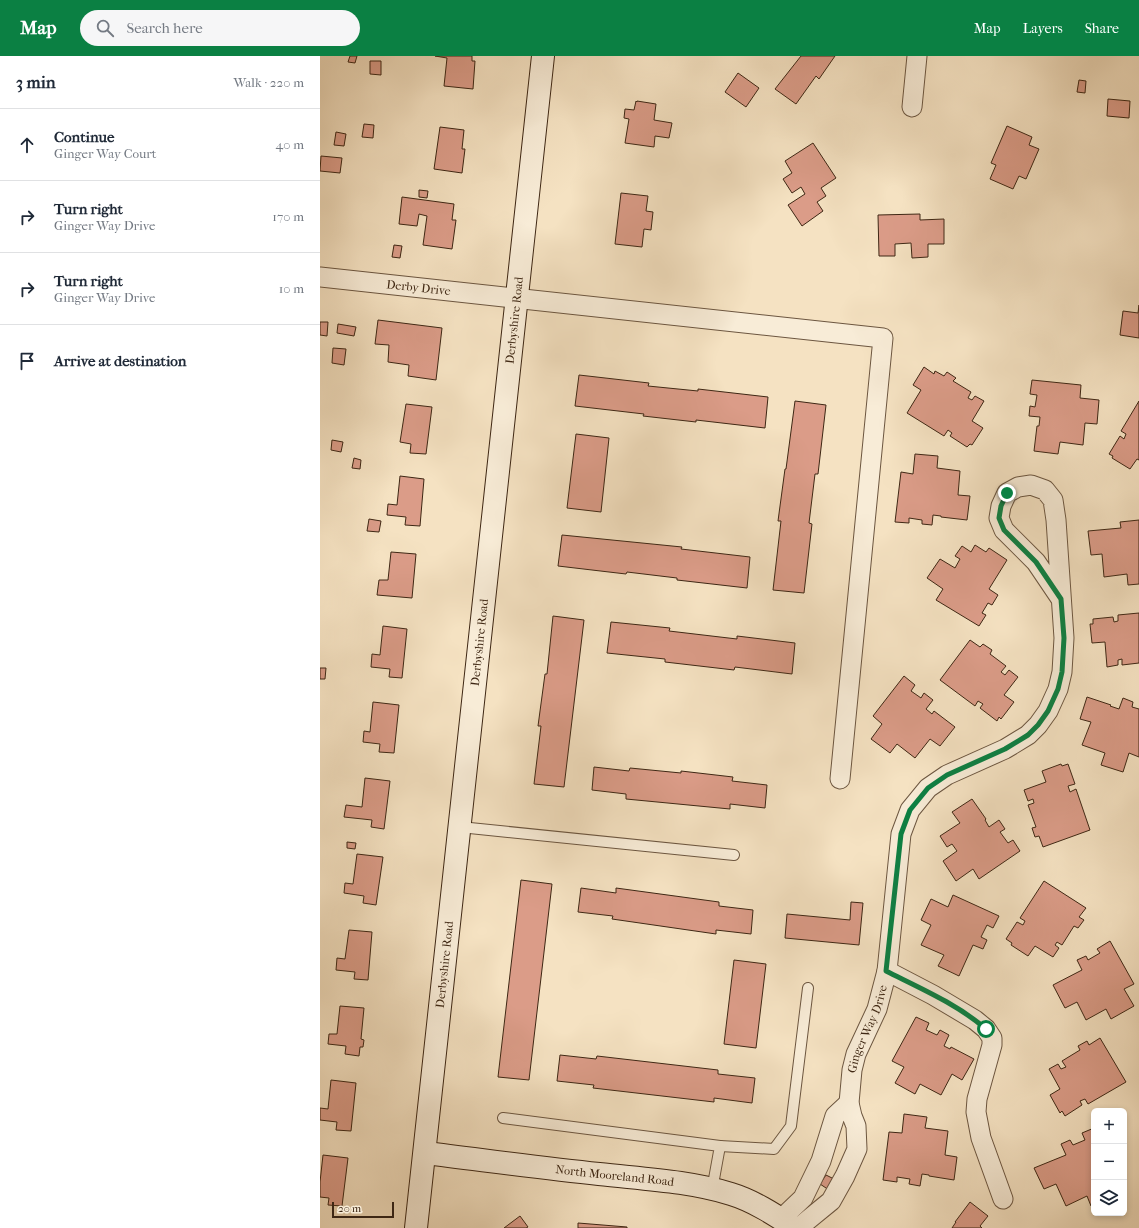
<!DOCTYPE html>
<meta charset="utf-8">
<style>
:root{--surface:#fff;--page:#f6f6f7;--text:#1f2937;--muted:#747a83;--line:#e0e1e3;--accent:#0b8043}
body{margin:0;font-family:"IM FELL French Canon",serif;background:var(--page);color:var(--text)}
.controls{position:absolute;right:12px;bottom:12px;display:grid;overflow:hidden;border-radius:6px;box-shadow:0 2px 6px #0003}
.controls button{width:36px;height:36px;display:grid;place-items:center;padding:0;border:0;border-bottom:1px solid var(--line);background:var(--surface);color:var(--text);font:20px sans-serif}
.scale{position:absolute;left:12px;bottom:10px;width:62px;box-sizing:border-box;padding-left:4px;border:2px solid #3e2714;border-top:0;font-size:11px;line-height:14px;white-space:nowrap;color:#3e2714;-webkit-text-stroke:3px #f8ecd7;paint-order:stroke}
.stop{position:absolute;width:12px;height:12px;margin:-9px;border:3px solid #0b8043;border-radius:50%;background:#fff}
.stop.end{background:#0b8043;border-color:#fff;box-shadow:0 1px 4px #0008}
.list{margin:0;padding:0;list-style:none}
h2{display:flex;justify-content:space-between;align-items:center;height:52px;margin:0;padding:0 16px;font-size:17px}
h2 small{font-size:13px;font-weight:400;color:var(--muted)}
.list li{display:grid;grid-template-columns:26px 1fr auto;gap:12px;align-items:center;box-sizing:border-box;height:72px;padding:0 16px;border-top:1px solid var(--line)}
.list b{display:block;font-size:15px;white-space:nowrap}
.list p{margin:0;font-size:13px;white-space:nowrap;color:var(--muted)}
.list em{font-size:13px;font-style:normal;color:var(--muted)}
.icon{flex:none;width:22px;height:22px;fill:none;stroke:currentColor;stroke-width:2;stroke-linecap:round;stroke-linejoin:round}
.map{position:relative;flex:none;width:819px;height:1172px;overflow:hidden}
header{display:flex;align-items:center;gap:24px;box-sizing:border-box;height:56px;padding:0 20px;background:var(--accent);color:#fff}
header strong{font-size:19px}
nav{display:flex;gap:22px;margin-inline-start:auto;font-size:14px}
.search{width:280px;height:36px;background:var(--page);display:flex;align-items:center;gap:10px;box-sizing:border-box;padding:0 14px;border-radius:22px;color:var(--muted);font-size:15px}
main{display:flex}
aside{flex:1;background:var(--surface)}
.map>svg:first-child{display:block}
</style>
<header>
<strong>Map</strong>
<div class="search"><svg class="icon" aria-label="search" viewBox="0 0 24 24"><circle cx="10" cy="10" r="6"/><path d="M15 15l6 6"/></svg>Search here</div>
<nav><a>Map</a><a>Layers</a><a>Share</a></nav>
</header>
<main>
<aside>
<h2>3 min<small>Walk · 220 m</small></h2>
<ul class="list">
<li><svg class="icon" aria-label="ahead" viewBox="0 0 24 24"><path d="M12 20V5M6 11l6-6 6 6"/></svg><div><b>Continue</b><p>Ginger Way Court</p></div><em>40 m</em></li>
<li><svg class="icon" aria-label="right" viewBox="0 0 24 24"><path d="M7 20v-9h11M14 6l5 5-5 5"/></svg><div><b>Turn right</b><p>Ginger Way Drive</p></div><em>170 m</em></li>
<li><svg class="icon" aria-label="right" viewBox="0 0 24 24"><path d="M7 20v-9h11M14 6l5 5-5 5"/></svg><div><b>Turn right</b><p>Ginger Way Drive</p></div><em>10 m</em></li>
<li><svg class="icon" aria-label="arrive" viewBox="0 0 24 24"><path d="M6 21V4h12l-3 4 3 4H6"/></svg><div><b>Arrive at destination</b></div></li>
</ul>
</aside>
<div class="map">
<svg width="819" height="1172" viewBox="0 0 819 1172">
<rect width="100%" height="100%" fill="#f5e2c2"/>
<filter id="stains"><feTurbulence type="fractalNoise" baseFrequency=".005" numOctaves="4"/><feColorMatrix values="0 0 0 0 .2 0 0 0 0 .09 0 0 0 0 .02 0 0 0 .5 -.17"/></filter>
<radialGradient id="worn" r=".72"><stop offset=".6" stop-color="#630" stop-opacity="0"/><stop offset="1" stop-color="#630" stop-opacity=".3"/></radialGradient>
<g fill="#db9c88" stroke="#3e2714">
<polygon points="30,0 37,0 35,7 28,6"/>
<polygon points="115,0 152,0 152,5 155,5 153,33 124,30 127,2"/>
<polygon points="481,0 515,0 499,23 496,20 476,48 455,33"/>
<polygon points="50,5 61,5 61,19 50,18"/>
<polygon points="418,17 439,32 426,51 405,36"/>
<polygon points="759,24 766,25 765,37 757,36"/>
<polygon points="788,43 810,45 809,62 787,60"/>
<polygon points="316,45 317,46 317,45 336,48 334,64 352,67 349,82 335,80 334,91 305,87 309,63 304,62 305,53 314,54"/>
<polygon points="44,68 54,69 53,82 42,81"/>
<polygon points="687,70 712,81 709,89 719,93 706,123 699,120 693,133 670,123 676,109 671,107"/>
<polygon points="120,71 144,74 142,93 145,93 142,117 114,113"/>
<polygon points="16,76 26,78 24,90 14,89"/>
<polygon points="493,87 516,122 501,132 506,140 497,146 503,155 482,170 468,149 485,138 481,131 472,137 463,123 472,117 465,105"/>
<polygon points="1,100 22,102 20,117 0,115"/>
<polygon points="99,134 108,135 107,142 99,141"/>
<polygon points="301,137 328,140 326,155 333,156 331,174 324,173 322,191 295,188"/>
<polygon points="82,141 134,148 132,164 136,164 132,193 103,189 107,160 99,158 97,170 79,168"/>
<polygon points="600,158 600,164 624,163 624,188 608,188 608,201 592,202 591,187 575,188 575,200 559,200 558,159"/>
<polygon points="74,189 82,190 80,202 72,201"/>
<polygon points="819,249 819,282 800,279 803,255 818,257"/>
<polygon points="58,264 122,272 116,324 88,320 89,309 68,306 69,289 55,288"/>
<polygon points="0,266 8,266 7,280 0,279"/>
<polygon points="18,268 36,271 34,280 17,277"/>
<polygon points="13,292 26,293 24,309 12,307"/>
<polygon points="604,311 614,318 615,315 624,320 627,316 636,322 633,325 651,336 648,342 652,344 655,340 664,345 652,365 663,372 652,389 650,388 647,391 630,380 632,377 628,374 624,380 587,357 601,334 593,329"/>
<polygon points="259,319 329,327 328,330 378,335 378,333 448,341 445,372 376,364 376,366 323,360 324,358 255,350"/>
<polygon points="712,324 761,329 760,342 779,344 777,368 765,367 763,389 740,386 738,398 714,395 717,370 719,370 720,361 709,360 710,350 715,351 717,339 710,338"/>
<polygon points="475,345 506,349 498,418 495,418 489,467 492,468 484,537 453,534 461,465 458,465 465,413 466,413"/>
<polygon points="819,345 819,404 817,403 810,413 792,402 793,400 789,398 800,380 804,383 806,378 801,375"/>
<polygon points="86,348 112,351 106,398 90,397 91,388 80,386"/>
<polygon points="256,378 289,382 281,456 247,452"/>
<polygon points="12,384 23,386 21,396 11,394"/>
<polygon points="595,398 618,400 617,412 640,415 638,439 650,440 647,464 621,461 621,460 613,459 612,469 602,468 602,464 589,462 589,467 575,466 581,416 593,418"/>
<polygon points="34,402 41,404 40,413 32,412"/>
<polygon points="80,420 104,423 100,470 85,469 86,461 67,459 68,448 77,449"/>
<polygon points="49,463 61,465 59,476 47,475"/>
<polygon points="819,464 819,528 808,529 807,518 784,521 782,498 771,499 768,475 801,472 800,466"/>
<polygon points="242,479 362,491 361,493 430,501 427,532 357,524 357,522 307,516 306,518 238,510"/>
<polygon points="655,489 666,496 669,492 687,504 669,533 678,539 672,549 668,547 662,557 666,559 659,570 616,544 623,533 607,522 620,503 635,512 640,503 635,500 642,490 651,496"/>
<polygon points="71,496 96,498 92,542 57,539 59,524 68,524"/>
<polygon points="819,557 819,607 802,609 802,603 798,604 798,609 787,611 785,586 772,587 770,568 773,568 773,563 793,561 794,566 798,565 798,559"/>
<polygon points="233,560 264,564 244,731 214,728 221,670 218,670 225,618 227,618"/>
<polygon points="291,566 350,572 349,575 417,583 417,580 475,587 472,618 415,611 414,614 345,606 345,603 287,597"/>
<polygon points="63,570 87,573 82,622 69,621 70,613 51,611 52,598 60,599"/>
<polygon points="650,584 660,591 663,588 672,594 670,598 686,610 681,616 685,619 689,614 698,621 684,639 694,646 681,663 679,661 677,665 660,652 663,648 658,645 655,650 620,624"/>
<polygon points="0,612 6,612 5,623 0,623"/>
<polygon points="584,620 595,629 591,635 601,642 604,637 613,644 606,653 612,658 614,655 635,671 620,690 610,683 595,702 577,688 570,697 551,683 562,668 553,660"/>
<polygon points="767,641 791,649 790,650 799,653 803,642 813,646 812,651 819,653 819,701 809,697 803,716 781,709 785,697 762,689 771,666 760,663"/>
<polygon points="53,646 79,649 74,697 59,696 60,688 43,686 44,675 50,676"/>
<polygon points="741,708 742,710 748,708 755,728 748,730 750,736 756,733 770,774 723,791 719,780 715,781 712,772 716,771 708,749 714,747 713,743 708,745 704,734 726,726 722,715"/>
<polygon points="274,711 309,715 310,712 361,717 361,715 413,721 412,725 447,729 445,752 410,748 410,753 306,743 306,738 272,734"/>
<polygon points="45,722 70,725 64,773 51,771 52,764 24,761 26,749 42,751"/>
<polygon points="652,743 666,763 665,764 669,771 679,764 685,773 680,776 688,787 693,784 700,795 659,823 653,813 636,825 623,805 637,795 632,788 627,791 620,780 640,767 632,756"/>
<polygon points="27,786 36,787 35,793 27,792"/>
<polygon points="37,798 63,801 56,849 43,847 44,840 24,837 25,827 33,828"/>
<polygon points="201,824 232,828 209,1024 178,1021"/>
<polygon points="724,825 766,852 759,861 764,864 758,872 754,870 742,889 737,886 735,889 739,892 733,901 715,890 708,900 691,889 692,887 686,883 697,866 703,869 705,865 700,862"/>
<polygon points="261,832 296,837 296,832 399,846 399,850 433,854 431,878 396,874 396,878 292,863 293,860 258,856"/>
<polygon points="633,839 679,860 673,872 667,869 661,881 667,884 663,893 653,889 639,920 618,910 624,899 601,889 611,869 601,864 611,843 628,851"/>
<polygon points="531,846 543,847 539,889 465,882 467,858 530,864"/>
<polygon points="29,874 52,876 48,924 34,923 35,916 16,914 17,902 25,903"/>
<polygon points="790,885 814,928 804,933 814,950 791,963 786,953 766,964 757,946 745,952 733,929 762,914 757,904 766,900 768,904 780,897 777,893"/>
<polygon points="414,904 446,908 436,992 404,988"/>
<polygon points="20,950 44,952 41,983 44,984 43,991 40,991 39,1000 25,998 26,990 8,988 9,978 17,978"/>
<polygon points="596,961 609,967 606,974 617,979 620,974 629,979 624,990 630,993 631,991 654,1003 642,1024 632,1018 621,1039 600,1028 595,1038 575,1027 584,1011 572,1005"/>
<polygon points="780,982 806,1026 768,1048 765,1043 760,1045 762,1049 745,1060 742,1055 740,1057 730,1039 740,1033 729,1013 738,1008 741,1013 746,1011 742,1005 760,994 758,990 767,985 769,989"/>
<polygon points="240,999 276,1003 277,1000 398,1014 398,1018 435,1022 432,1047 394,1042 394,1046 273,1032 274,1029 237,1025"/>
<polygon points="11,1024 36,1027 31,1075 16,1074 17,1066 0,1064 0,1052 8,1053"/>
<polygon points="584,1058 607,1061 605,1072 628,1075 625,1099 637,1101 634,1124 609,1120 609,1119 602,1118 600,1130 589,1128 590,1123 577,1121 577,1126 563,1124 569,1076 582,1077"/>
<polygon points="774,1072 774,1149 771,1150 767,1140 746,1150 736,1128 724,1133 714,1112 746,1099 741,1088 750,1084 753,1089 765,1084 762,1077"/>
<polygon points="3,1099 28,1102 22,1150 8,1149 9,1142 0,1141 0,1126"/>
<polygon points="506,1119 516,1124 509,1134 500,1128"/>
<polygon points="650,1146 668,1160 660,1170 662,1172 632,1172 636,1166 635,1166"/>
<polygon points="200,1160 208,1171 206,1172 184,1172"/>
<polygon points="258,1167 307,1171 307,1172 258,1172"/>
</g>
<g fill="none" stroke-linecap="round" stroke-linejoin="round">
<defs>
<g id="lane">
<polyline points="140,771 414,799"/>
<polyline points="183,1062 400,1090 392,1134"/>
<polyline points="400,1090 454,1093 471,1070 488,932"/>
</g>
<g id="street">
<polyline points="592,51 597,0"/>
<path id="s1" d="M 0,221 L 563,282 L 520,723"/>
<polyline points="567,915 613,939 655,964 666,973 672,982 672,989 657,1043 656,1056 661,1082 683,1143"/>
<polyline points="461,1163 483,1142 501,1105 515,1060 529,1047"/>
<path id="s2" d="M 478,1172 L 511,1145 L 525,1120 L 537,1093 L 536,1070 L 532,1060 L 529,1047 L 532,1014 L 536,998 L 557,953 L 567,915 L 581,778 L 590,754 L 608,732 L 627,719 L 685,693 L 708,679 L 718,669 L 728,655 L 738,633 L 742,616 L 744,582 L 736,464 L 733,444 L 725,434 L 711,429 L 698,431 L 687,437 L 681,450 L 679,462 L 684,474 L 716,506 L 741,543"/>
</g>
<g id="secondary">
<path id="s3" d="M 105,1097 C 163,1104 221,1112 279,1118 C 323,1123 369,1125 411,1138 C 434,1145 455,1159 475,1172"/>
<path id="s4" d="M 96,1172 L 223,0"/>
</g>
</defs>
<use href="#lane" stroke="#6c5640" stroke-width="12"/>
<use href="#street" stroke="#6c5640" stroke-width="21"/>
<use href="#secondary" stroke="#3e2714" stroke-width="24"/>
<use href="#lane" stroke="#f8ecd7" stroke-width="10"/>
<use href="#street" stroke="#f8ecd7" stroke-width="19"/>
<use href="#secondary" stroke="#f8ecd7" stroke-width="22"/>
</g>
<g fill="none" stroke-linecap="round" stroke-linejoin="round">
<path stroke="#0b8043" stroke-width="5" d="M 666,973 C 637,948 600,932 566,915 L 581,778 L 590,754 L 608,732 L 627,719 L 685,693 L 708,679 L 718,669 L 728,655 L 738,633 L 742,616 L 744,582 L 741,543 L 716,506 L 684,474 L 679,462 L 681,450 L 687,437"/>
</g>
<g text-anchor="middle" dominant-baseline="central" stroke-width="3" stroke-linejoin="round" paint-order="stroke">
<g font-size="12" fill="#3e2714" stroke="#f8ecd7">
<text stroke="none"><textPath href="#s1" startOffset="99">Derby Drive</textPath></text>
<text stroke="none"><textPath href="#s4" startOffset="913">Derbyshire Road</textPath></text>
<text stroke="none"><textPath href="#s4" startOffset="589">Derbyshire Road</textPath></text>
<text stroke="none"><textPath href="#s4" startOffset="265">Derbyshire Road</textPath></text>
<text stroke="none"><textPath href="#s2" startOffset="225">Ginger Way Drive</textPath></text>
<text stroke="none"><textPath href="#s3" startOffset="191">North Mooreland Road</textPath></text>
</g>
</g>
<rect width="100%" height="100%" filter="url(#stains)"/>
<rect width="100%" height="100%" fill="url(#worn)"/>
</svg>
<div class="controls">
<button>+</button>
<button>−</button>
<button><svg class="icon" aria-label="layers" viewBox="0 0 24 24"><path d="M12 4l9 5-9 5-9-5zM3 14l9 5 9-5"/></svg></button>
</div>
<div class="scale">20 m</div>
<div class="stop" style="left:666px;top:973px"></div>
<div class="stop end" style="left:687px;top:437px"></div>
</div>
</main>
